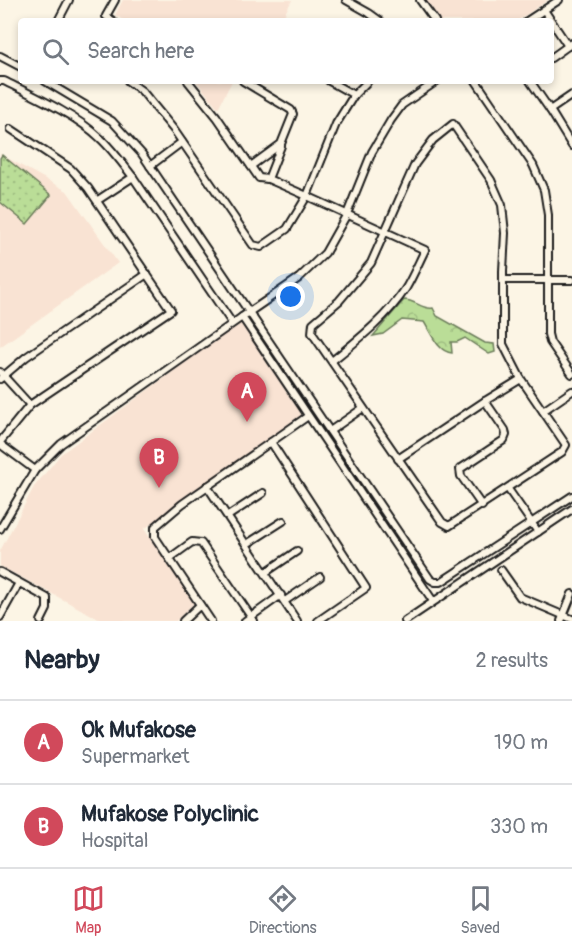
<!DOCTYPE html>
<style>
:root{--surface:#fff;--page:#f2f2f3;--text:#1f2937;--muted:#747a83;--line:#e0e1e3;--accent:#d1495b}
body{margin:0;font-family:Pangolin,sans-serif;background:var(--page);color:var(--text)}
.you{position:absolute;left:291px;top:297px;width:21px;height:21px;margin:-15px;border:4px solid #fff;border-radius:50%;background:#1a73e8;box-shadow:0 0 0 9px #1a73e833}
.badge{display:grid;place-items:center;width:39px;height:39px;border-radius:50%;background:var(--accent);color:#fff;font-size:20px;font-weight:700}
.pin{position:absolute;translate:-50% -50px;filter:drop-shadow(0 2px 3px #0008)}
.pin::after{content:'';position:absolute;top:32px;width:21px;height:18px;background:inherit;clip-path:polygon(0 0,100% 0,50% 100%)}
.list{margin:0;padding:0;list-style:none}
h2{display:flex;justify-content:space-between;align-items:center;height:78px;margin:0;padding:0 24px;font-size:26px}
h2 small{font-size:20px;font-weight:400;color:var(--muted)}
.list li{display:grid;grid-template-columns:39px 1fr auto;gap:18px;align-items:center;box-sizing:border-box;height:84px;padding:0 24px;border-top:2px solid var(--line)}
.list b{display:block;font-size:22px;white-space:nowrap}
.list p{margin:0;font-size:20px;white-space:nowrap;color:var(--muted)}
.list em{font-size:20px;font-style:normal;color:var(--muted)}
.icon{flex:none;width:33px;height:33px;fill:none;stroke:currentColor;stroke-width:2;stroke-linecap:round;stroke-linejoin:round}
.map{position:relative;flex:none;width:572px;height:621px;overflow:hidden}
.search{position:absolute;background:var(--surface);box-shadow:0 3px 9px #0003;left:18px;right:18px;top:18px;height:66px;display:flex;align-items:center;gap:15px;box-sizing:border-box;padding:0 21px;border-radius:6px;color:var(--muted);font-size:22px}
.sheet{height:246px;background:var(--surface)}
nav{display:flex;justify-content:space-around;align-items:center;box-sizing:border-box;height:84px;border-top:2px solid var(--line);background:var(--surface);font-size:16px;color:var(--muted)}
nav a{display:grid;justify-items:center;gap:3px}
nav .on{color:var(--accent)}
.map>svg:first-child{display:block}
</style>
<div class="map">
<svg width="572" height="621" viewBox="0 0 572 621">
<defs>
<pattern id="grass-dots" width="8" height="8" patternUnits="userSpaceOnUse" patternTransform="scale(1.5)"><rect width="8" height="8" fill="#badd97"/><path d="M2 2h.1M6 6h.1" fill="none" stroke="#9fbd82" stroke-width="1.8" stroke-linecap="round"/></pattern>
<pattern id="forest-crowns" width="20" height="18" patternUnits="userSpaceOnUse" patternTransform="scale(1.5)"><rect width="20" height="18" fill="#badd97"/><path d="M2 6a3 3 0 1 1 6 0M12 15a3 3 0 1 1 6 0" fill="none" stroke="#9fbd82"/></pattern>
</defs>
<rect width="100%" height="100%" fill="#fcf5e5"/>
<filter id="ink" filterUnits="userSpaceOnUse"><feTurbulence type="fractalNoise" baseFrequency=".0167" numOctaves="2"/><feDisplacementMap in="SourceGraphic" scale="12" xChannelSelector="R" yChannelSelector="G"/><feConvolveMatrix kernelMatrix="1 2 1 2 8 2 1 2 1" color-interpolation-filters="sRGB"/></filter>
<g filter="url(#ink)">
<g fill="#f9e3d3">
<polygon points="123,0 292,0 281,21 125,21 115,15"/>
<polygon points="425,0 548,0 517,21 440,21"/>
<polygon points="196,81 232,81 218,108"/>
<polygon points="0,154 67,191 118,263 0,347"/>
<polygon points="240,322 303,417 144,529 195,602 176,621 103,621 0,566 0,551 34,487 61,454"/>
</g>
<polygon fill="url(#grass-dots)" stroke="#6b7c5a" stroke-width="1.5" points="2,155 51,195 27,224 0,202 0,158"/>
<path fill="url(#forest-crowns)" stroke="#6b7c5a" stroke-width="1.5" d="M 404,300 C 415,300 423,310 433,308 L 437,316 L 485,343 L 494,344 L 495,352 L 489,354 L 465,338 L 457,342 L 451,342 L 452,353 C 438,352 431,333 424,322 L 402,320 L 383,334 L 373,336 Z"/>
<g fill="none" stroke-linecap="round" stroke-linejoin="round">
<defs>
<g id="minor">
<polyline points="346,0 369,13 380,21"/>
<polyline points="420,0 435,21"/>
<polyline points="544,10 568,46"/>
<polyline points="58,21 69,0"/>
<polyline points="113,21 106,16 115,0"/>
<polyline points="527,21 559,0"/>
<polyline points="0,56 21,67"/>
<polyline points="551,58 572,43"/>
<path d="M 0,81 L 4,81 C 34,96 76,115 100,138 C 112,149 122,163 133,177 L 232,323"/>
<polyline points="45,81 112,121 142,154 430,579 435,582 441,582 572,496"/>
<polyline points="128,81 142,91 174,130 253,245 261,247 287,229 307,196 336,124 354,95 368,81"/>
<path d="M 188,81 L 217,117 L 259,178 L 268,179 L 307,196 L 425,250 C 419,262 413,276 406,288 C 387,317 359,339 332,361"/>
<polyline points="243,81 291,110 293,114 281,144 251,166"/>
<polyline points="329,81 354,95"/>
<polyline points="476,81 533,165 544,190 548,215 548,334 550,342 572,374"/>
<polyline points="530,81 550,110 572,146"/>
<polyline points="550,110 572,95"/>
<polygon points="453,124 491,180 502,205 505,233 503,271 503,344 521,379 566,445 562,452 449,526 442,522 312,333 313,323 339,301 371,263 415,164 433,140"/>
<polyline points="150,166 182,142"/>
<polyline points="268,179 281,146"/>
<polyline points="98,200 133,177"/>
<polyline points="503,280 572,280"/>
<polyline points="0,372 30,405 171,310 88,188 71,169 11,129"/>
<polyline points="0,379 26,357 147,274"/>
<polyline points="543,411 572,391"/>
<polyline points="308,416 271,442 366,588 318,621"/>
<polyline points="330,431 363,408"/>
<polyline points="0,442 30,405"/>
<polyline points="0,444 35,470"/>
<polyline points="398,459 485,401"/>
<polyline points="207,486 297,621"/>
<polyline points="508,489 538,532"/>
<polyline points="482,506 461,476 460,469 504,440 506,435 505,430 485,401 521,379"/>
<polyline points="228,516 263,493"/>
<polyline points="0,529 35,470 61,444 242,317"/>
<polyline points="247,544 283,521"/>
<polyline points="170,558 192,542 201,543 254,621"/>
<polyline points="501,570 520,597 572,619"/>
<polyline points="0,572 47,598 47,609 41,621"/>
<polyline points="266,572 297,551"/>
<polyline points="285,601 320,577"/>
<polyline points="433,601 242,317 299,278 325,253 347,214 372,152 391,120 402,105 437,81"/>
<polyline points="0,617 19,583"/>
<polyline points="183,621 200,605"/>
<polyline points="211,621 155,537 155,527 182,504 271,442"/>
<polyline points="245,621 281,595"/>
<polyline points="405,621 572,509"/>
<polyline points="561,621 572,594"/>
</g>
</defs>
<use href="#minor" stroke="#1c1c1c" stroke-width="10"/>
<use href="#minor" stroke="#fcf5e5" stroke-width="6"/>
</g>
</g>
</svg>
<div class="you"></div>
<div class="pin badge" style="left:247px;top:422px">A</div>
<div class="pin badge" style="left:159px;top:488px">B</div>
<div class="search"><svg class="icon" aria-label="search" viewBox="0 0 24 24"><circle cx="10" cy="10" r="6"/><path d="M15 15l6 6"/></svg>Search here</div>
</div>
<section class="sheet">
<h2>Nearby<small>2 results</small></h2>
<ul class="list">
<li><span class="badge">A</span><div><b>Ok Mufakose</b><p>Supermarket</p></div><em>190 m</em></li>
<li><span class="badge">B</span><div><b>Mufakose Polyclinic</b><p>Hospital</p></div><em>330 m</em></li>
</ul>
</section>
<nav>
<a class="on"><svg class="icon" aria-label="map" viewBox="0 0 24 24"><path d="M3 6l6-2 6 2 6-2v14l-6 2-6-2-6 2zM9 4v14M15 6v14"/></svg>Map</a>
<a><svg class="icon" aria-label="directions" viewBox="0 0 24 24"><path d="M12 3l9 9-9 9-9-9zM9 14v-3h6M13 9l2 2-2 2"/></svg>Directions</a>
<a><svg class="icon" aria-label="saved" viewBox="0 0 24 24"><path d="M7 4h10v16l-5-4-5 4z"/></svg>Saved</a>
</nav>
